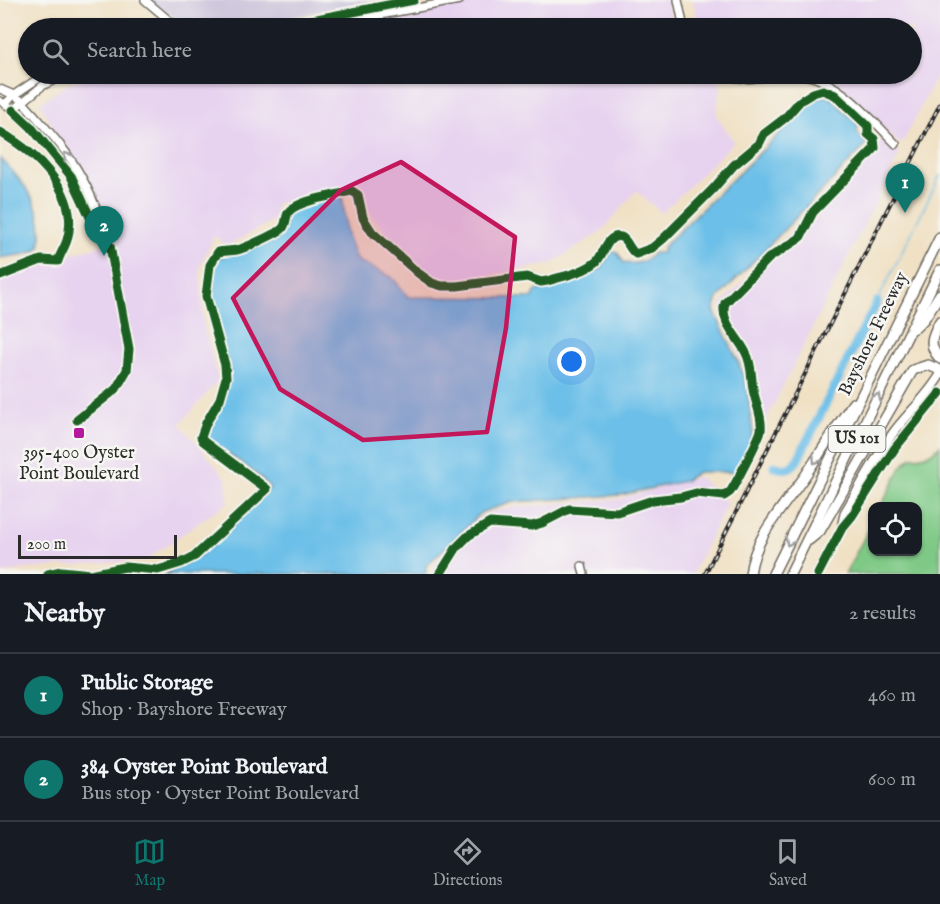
<!DOCTYPE html>
<meta charset="utf-8">
<style>
:root{--surface:#171b24;--page:#20242c;--text:#f1f3f6;--muted:#9ea1a6;--line:#363941;--accent:#0f766e}
body{margin:0;font-family:"IM FELL English",serif;background:var(--page);color:var(--text)}
.controls{position:absolute;right:18px;bottom:18px;display:grid;overflow:hidden;border-radius:12px;box-shadow:0 2px 4px #0004}
.controls button{width:54px;height:54px;display:grid;place-items:center;padding:0;border:0;border-bottom:2px solid var(--line);background:var(--surface);color:var(--text);font:30px sans-serif}
.scale{position:absolute;left:18px;bottom:15px;width:159px;box-sizing:border-box;padding-left:6px;border:3px solid #2b2b2b;border-top:0;font-size:16px;line-height:21px;white-space:nowrap;color:#2b2b2b;-webkit-text-stroke:4px #f6f6f2;paint-order:stroke}
.you{position:absolute;left:572px;top:362px;width:21px;height:21px;margin:-15px;border:4px solid #fff;border-radius:50%;background:#1a73e8;box-shadow:0 0 0 9px #1a73e833}
.badge{display:grid;place-items:center;width:39px;height:39px;border-radius:50%;background:var(--accent);color:#fff;font-size:20px;font-weight:700}
.pin{position:absolute;translate:-50% -50px;filter:drop-shadow(0 2px 3px #0008)}
.pin::after{content:'';position:absolute;top:32px;width:21px;height:18px;background:inherit;clip-path:polygon(0 0,100% 0,50% 100%)}
.list{margin:0;padding:0;list-style:none}
h2{display:flex;justify-content:space-between;align-items:center;height:78px;margin:0;padding:0 24px;font-size:26px}
h2 small{font-size:20px;font-weight:400;color:var(--muted)}
.list li{display:grid;grid-template-columns:39px 1fr auto;gap:18px;align-items:center;box-sizing:border-box;height:84px;padding:0 24px;border-top:2px solid var(--line)}
.list b{display:block;font-size:22px;white-space:nowrap}
.list p{margin:0;font-size:20px;white-space:nowrap;color:var(--muted)}
.list em{font-size:20px;font-style:normal;color:var(--muted)}
.icon{flex:none;width:33px;height:33px;fill:none;stroke:currentColor;stroke-width:2;stroke-linecap:round;stroke-linejoin:round}
.map{position:relative;flex:none;width:940px;height:574px;overflow:hidden}
.search{position:absolute;background:var(--surface);box-shadow:0 2px 4px #0004;left:18px;right:18px;top:18px;height:66px;display:flex;align-items:center;gap:15px;box-sizing:border-box;padding:0 21px;border-radius:33px;color:var(--muted);font-size:22px}
.sheet{height:246px;background:var(--surface)}
nav{display:flex;justify-content:space-around;align-items:center;box-sizing:border-box;height:84px;border-top:2px solid var(--line);background:var(--surface);font-size:16px;color:var(--muted)}
nav a{display:grid;justify-items:center;gap:3px}
nav .on{color:var(--accent)}
.map>svg:first-child{display:block}
</style>
<div class="map">
<svg width="940" height="574" viewBox="0 0 940 574">
<rect width="100%" height="100%" fill="#f6f6f2"/>
<filter id="ink" filterUnits="userSpaceOnUse"><feTurbulence type="fractalNoise" baseFrequency=".0167" numOctaves="2"/><feDisplacementMap in="SourceGraphic" scale="12" xChannelSelector="R" yChannelSelector="G"/><feConvolveMatrix kernelMatrix="1 2 1 2 8 2 1 2 1" color-interpolation-filters="sRGB"/></filter>
<filter id="wash" filterUnits="userSpaceOnUse"><feTurbulence type="fractalNoise" baseFrequency=".008" numOctaves="4" result="noise"/><feDisplacementMap in="SourceGraphic" scale="24" xChannelSelector="R" yChannelSelector="G"/><feGaussianBlur stdDeviation="1.35" result="paint"/><feColorMatrix in="noise" values="0 0 0 0 0 0 0 0 0 0 0 0 0 0 0 0 0 1.4 0 .05"/><feComposite in="paint" operator="in"/></filter>
<g filter="url(#wash)">
<rect width="100%" height="100%" fill="#f0e1c5"/>
<g fill="#e7d2ef">
<polygon points="470,0 667,0 674,28 333,28"/>
<polygon points="693,0 940,0 940,69 904,140 900,144 836,83 814,74 912,74 912,28 699,28"/>
<polygon points="104,74 706,74 721,83 716,115 734,142 662,213 636,191 601,232 550,264 453,282 420,271 373,217 355,186 276,203 275,219 227,246 214,236 200,266 203,322 218,381 180,424 226,478 228,502 146,560 24,569 0,574 0,275 113,242 40,103 70,83"/>
<polygon points="881,140 900,153 765,422 720,305"/>
<polygon points="699,477 727,503 692,574 434,574 434,566 462,531 487,513 514,507 619,499"/>
</g>
<polygon fill="#c8bfd8" points="148,0 377,0 237,28 188,28"/>
<path fill="#7fc986" stroke="#557a58" stroke-width="1.5" d="M 940,445 L 940,574 L 845,574 L 872,523 L 872,552 L 918,552 L 918,506 L 881,506 L 902,466 L 912,457 C 923,457 933,455 940,445 Z"/>
<g fill="#6cbfe8" stroke="#4c758a" stroke-width="1.5">
<path d="M 824,96 L 831,98 L 858,125 L 857,132 L 867,144 L 718,298 L 714,311 L 738,361 L 747,388 L 753,433 L 751,439 L 754,448 L 750,458 L 735,478 L 732,472 L 698,472 L 684,481 L 621,495 L 513,502 L 482,512 L 426,566 L 426,574 L 165,574 L 199,556 L 270,488 C 251,465 223,453 201,434 L 224,389 L 227,370 L 212,299 L 214,259 L 272,242 L 287,210 L 342,195 L 347,235 L 356,260 L 392,277 L 408,297 L 532,298 L 536,291 L 601,269 L 612,251 L 617,252 L 624,263 C 636,265 646,262 654,253 L 662,253 L 663,247 L 814,100 Z"/>
<path d="M 0,158 C 21,180 41,201 41,233 C 41,239 42,247 37,250 C 29,255 9,256 0,258 Z"/>
</g>
<g fill="none" stroke-linecap="round" stroke-linejoin="round">
<polyline stroke="#6cbfe8" stroke-width="1.5" points="877,302 940,176"/>
<path stroke="#6cbfe8" stroke-width="9" d="M 774,466 C 784,470 790,470 797,461 L 877,302"/>
</g>
</g>
<g filter="url(#ink)">
<g fill="none" stroke-linecap="round" stroke-linejoin="round">
<defs>
<g id="minor">
<polyline points="145,0 178,28"/>
<polyline points="678,0 684,28"/>
<polyline points="271,28 414,0"/>
<polyline points="319,28 364,18 460,0"/>
<path d="M 723,74 C 751,84 763,75 790,74"/>
<path d="M 795,74 C 837,76 868,116 896,144"/>
<path d="M 0,89 L 14,95 L 22,101 C 37,118 53,135 67,154 C 100,199 112,255 122,309 C 126,331 134,355 124,376 C 115,395 93,408 77,420"/>
<path d="M 0,101 C 29,116 68,167 81,196 C 90,214 94,230 108,245"/>
<polyline points="5,104 14,95 45,74"/>
<polyline points="13,110 42,86 66,74"/>
<polyline points="582,566 584,574"/>
</g>
<g id="major">
<path d="M 842,525 L 845,512 C 861,485 875,458 893,433 C 908,413 927,397 940,375"/>
<polyline points="818,574 842,528 852,516 895,448 940,393"/>
</g>
<g id="highway">
<path d="M 940,321 C 932,336 927,345 940,359"/>
<polyline points="915,328 924,319 940,294"/>
<polyline points="809,540 820,531 913,370 928,365 940,370"/>
<path d="M 750,574 C 755,534 785,506 807,473 C 822,450 837,426 853,403"/>
<polyline points="773,574 940,237"/>
<polyline points="790,574 940,270"/>
</g>
</defs>
<use href="#minor" stroke="#706b61" stroke-width="10"/>
<use href="#major" stroke="#706b61" stroke-width="11"/>
<use href="#highway" stroke="#706b61" stroke-width="12"/>
<use href="#minor" stroke="#fff" stroke-width="7"/>
<use href="#major" stroke="#fff" stroke-width="8"/>
<use href="#highway" stroke="#fff" stroke-width="9"/>
<defs>
<polyline id="rail" points="705,574 940,104"/>
</defs>
<use href="#rail" stroke="#2b2b2b" stroke-width="4"/>
<use href="#rail" stroke="#f6f6f2" stroke-width="1.5" stroke-dasharray="4.5" stroke-linecap="butt"/>
<defs>
<g id="cycleway">
<polyline points="271,28 414,0"/>
<polyline points="13,110 31,127 71,176 96,230 110,246 114,268 129,349 127,370 116,389 77,420"/>
<path d="M 0,132 C 36,153 81,193 67,240 C 65,247 60,254 58,261 L 41,260 L 0,276"/>
<path d="M 48,574 L 61,571 L 91,574 L 125,567 L 158,570 L 181,563 L 195,556 L 267,489 L 203,441 L 201,437 L 206,423 L 220,399 L 226,378 L 225,365 L 206,296 L 210,265 L 218,252 C 224,251 230,251 237,250 C 243,249 280,232 283,228 C 288,221 284,213 293,208 C 309,198 334,196 352,191 L 358,195 L 363,218 L 372,232 L 418,273 L 432,283 L 442,286 L 457,286 L 527,277 L 541,282 L 547,281 C 563,276 583,273 596,262 C 604,255 607,233 621,237 C 628,240 629,250 636,254 L 652,248 L 663,239 L 713,189 L 734,165 L 759,144 L 764,134 L 785,118 L 800,101 L 813,93 L 823,90 L 835,95 L 868,126 L 868,134 L 874,139 L 875,148 L 813,212 L 800,238 L 769,258 L 725,303 C 719,321 739,338 746,353 C 752,364 751,377 753,389 C 755,402 763,417 761,430 C 760,437 735,485 730,492 L 724,496 L 696,493 L 681,497 L 653,500 L 617,512 L 569,509 L 542,523 L 532,526 L 490,523 L 468,536 L 457,547 L 440,574"/>
<polyline points="818,574 842,528 852,516 895,448 940,393"/>
</g>
</defs>
<use href="#cycleway" stroke="#f6f6f2" stroke-width="13"/>
<use href="#cycleway" stroke="#1b5e20" stroke-width="9"/>
</g>
<defs><path id="oneway-chevron" d="M-2-3.5L2.5 0L-2 3.5" fill="none" stroke-width="1.6" stroke-linecap="round" stroke-linejoin="round" transform="scale(1.5)"/></defs>
<g stroke="#a0a0a0">
<use href="#oneway-chevron" transform="translate(67 156) rotate(-125)"/>
<use href="#oneway-chevron" transform="translate(877 397) rotate(-64)"/>
<use href="#oneway-chevron" transform="translate(816 460) rotate(123)"/>
<use href="#oneway-chevron" transform="translate(789 542) rotate(116)"/>
</g>
</g>
<path fill="#c2185b" fill-opacity="0.2" stroke="#c2185b" stroke-width="4.5" stroke-linejoin="round" d="M 401,162 L 515,237 L 506,328 L 487,432 L 363,440 L 280,389 L 233,298 L 341,190 Z"/>
<rect fill="#b5179e" stroke="#f6f6f2" stroke-width="2" x="73" y="427" width="12" height="12" rx="3"/>
<g text-anchor="middle" dominant-baseline="central" stroke-width="5" stroke-linejoin="round" paint-order="stroke">
<rect fill="#f6f6f2" stroke="#686867" stroke-width="1.5" x="828.5" y="426" width="57" height="26" rx="4.5"/>
<g font-size="16" font-weight="bold" fill="#2b2b2b">
<text x="857" y="439">US 101</text>
</g>
<g font-size="18" fill="#2b2b2b" stroke="#f6f6f2">
<text transform="translate(874 334) rotate(-64)">Bayshore Freeway</text>
</g>
<g font-size="18" fill="#2b2b2b" stroke="#f6f6f2">
<text x="79" y="453">395-400 Oyster<tspan x="79" dy="21">Point Boulevard</tspan></text>
</g>
</g>
</svg>
<div class="controls">
<button><svg class="icon" aria-label="locate" viewBox="0 0 24 24"><circle cx="12" cy="12" r="6"/><path d="M12 2v4M12 18v4M2 12h4M18 12h4"/></svg></button>
</div>
<div class="scale">200 m</div>
<div class="you"></div>
<div class="pin badge" style="left:905px;top:213px">1</div>
<div class="pin badge" style="left:104px;top:256px">2</div>
<div class="search"><svg class="icon" aria-label="search" viewBox="0 0 24 24"><circle cx="10" cy="10" r="6"/><path d="M15 15l6 6"/></svg>Search here</div>
</div>
<section class="sheet">
<h2>Nearby<small>2 results</small></h2>
<ul class="list">
<li><span class="badge">1</span><div><b>Public Storage</b><p>Shop · Bayshore Freeway</p></div><em>460 m</em></li>
<li><span class="badge">2</span><div><b>384 Oyster Point Boulevard</b><p>Bus stop · Oyster Point Boulevard</p></div><em>600 m</em></li>
</ul>
</section>
<nav>
<a class="on"><svg class="icon" aria-label="map" viewBox="0 0 24 24"><path d="M3 6l6-2 6 2 6-2v14l-6 2-6-2-6 2zM9 4v14M15 6v14"/></svg>Map</a>
<a><svg class="icon" aria-label="directions" viewBox="0 0 24 24"><path d="M12 3l9 9-9 9-9-9zM9 14v-3h6M13 9l2 2-2 2"/></svg>Directions</a>
<a><svg class="icon" aria-label="saved" viewBox="0 0 24 24"><path d="M7 4h10v16l-5-4-5 4z"/></svg>Saved</a>
</nav>
